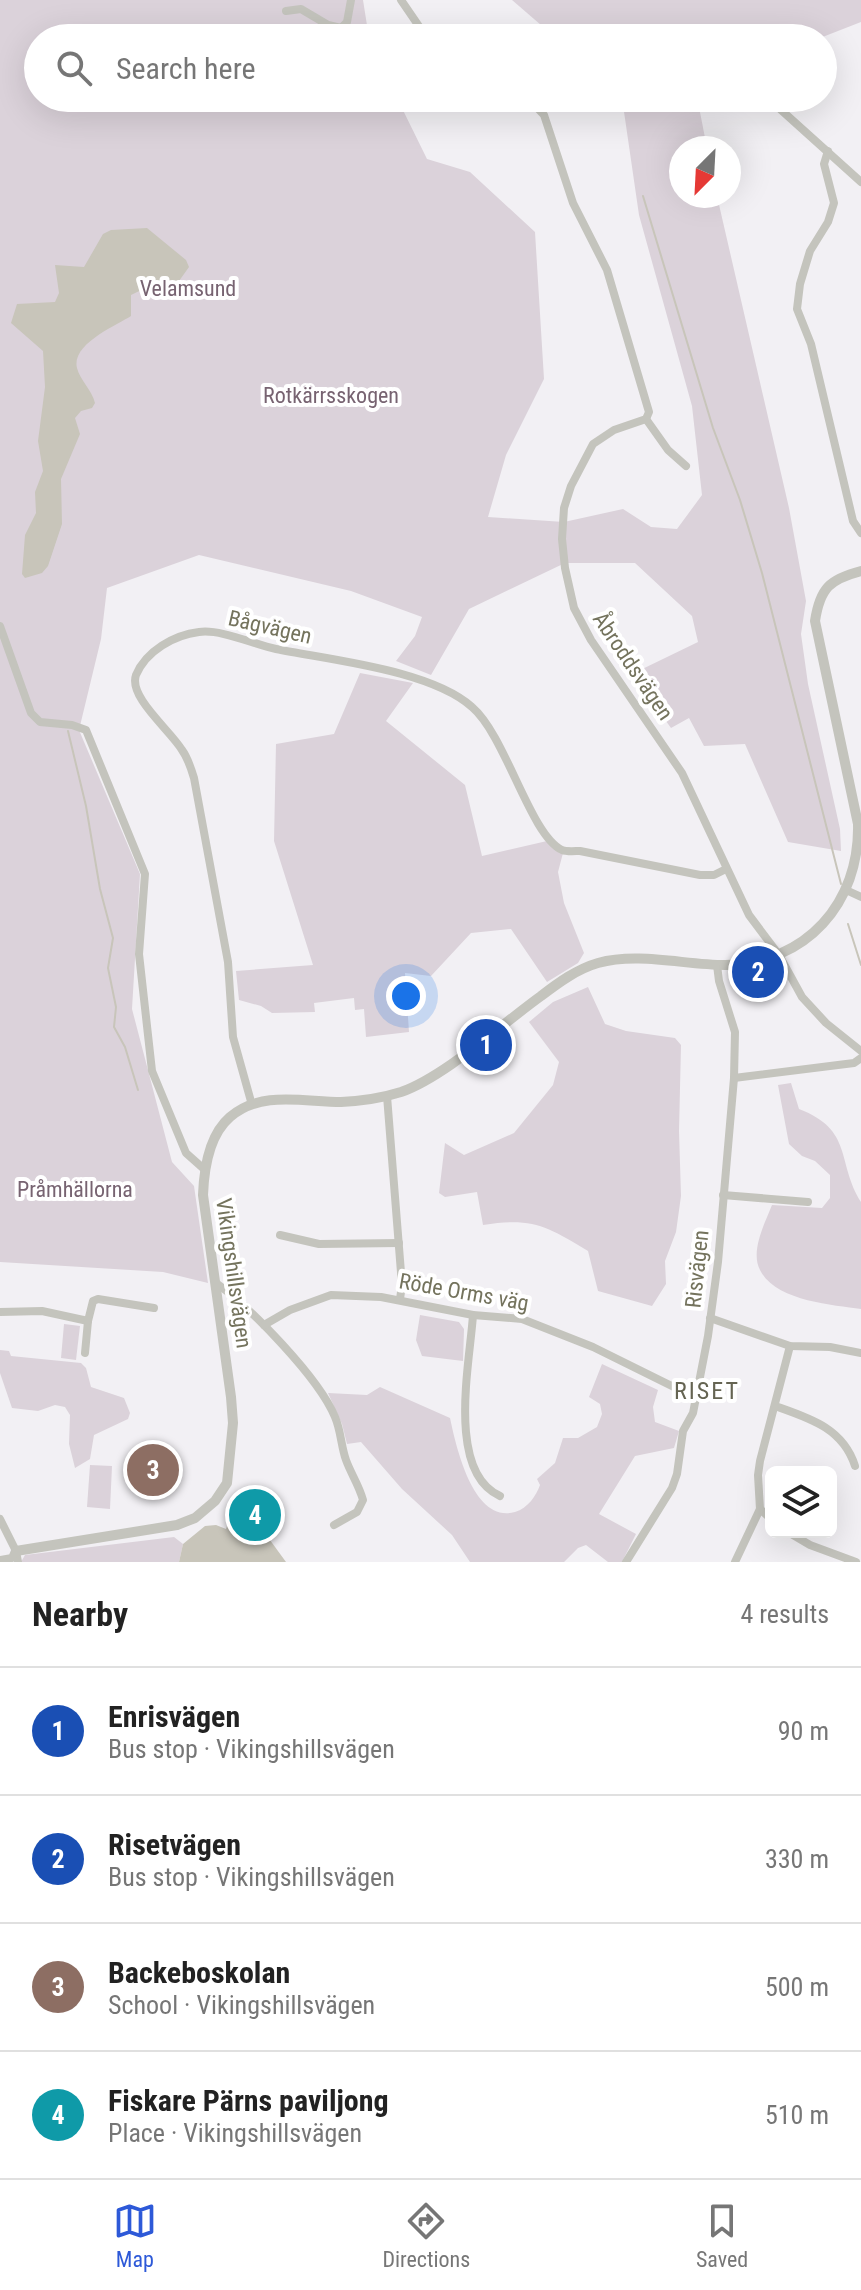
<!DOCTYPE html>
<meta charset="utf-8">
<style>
:root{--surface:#fff;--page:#f2f2f2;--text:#222;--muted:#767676;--line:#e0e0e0;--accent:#2d59d8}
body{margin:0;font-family:"Roboto Condensed",sans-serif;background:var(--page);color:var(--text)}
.controls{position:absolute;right:24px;bottom:24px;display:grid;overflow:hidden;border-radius:12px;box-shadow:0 8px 32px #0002}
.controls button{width:72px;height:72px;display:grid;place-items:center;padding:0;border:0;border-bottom:2px solid var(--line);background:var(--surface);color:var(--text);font:40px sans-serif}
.compass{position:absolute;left:669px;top:136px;width:72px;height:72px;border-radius:50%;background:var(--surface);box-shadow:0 8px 32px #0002;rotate:204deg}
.you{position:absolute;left:406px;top:996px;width:28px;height:28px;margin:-20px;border:6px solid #fff;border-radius:50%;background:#1a73e8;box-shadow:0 0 0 12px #1a73e833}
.badge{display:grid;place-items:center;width:52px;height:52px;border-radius:50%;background:var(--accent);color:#fff;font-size:26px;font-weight:700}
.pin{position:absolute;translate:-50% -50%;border:4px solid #fff;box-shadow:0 2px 8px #0006}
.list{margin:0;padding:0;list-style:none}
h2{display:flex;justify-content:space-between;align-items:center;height:104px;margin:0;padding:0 32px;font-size:34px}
h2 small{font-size:26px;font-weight:400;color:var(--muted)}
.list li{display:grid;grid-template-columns:52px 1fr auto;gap:24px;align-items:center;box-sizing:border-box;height:128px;padding:0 32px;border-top:2px solid var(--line)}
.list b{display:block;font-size:30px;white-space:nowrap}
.list p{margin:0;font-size:26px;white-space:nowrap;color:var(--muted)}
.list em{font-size:26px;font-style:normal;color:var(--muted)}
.icon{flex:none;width:44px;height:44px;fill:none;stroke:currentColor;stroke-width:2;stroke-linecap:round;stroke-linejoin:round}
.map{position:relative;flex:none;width:861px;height:1562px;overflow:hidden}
.search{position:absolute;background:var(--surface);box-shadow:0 8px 32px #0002;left:24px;right:24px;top:24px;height:88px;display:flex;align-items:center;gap:20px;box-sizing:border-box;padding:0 28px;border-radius:44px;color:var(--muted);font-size:30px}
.sheet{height:616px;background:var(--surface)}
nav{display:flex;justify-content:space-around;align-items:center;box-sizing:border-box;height:112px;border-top:2px solid var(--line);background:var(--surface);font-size:22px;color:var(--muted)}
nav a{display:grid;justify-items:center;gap:4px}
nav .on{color:var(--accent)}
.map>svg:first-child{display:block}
</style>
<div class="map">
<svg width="861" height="1562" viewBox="0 0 861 1562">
<rect width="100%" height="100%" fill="#f2f0f4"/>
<g fill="#dbd2da">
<polygon points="0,0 363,0 369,38 38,38 38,98 397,98 427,159 470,172 535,232 544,379 506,455 488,517 564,522 623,509 651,527 677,529 702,495 692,406 639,215 622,98 707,98 699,107 707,148 681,148 681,196 717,196 789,508 806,601 801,634 808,684 840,829 841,851 788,842 745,744 704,746 689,718 671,728 632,674 698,642 692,616 635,563 565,563 469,609 431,675 396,661 415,636 422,617 351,591 199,555 107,588 101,639 79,730 140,874 132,1009 172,1162 194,1186 208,1283 163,1272 0,1262"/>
<polygon points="512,0 861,0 861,22 820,38 556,38"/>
<polygon points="360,673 413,683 386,721 465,785 482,856 547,841 563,853 558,872 564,903 584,953 578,963 547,982 511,929 471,933 431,976 405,973 409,1032 366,1037 364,1009 355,1010 354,998 314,1003 315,1012 272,1013 261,1006 239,1000 236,971 313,965 274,841 276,744 334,734"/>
<path d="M 588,987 L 605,1024 L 626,1031 L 675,1038 L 681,1045 L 679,1131 L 681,1196 L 676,1232 L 665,1261 L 666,1284 L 652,1306 L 598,1291 L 588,1251 C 547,1226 532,1217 483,1225 L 477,1192 L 445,1197 L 439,1193 L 445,1143 L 464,1155 L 514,1133 L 553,1085 L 559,1062 L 529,1022 L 553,1002 Z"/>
<path d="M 791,1083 L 799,1109 C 854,1130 836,1162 861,1202 L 861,1309 C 832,1305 775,1301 760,1270 C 750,1251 765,1223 772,1205 L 822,1208 L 830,1198 L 830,1175 L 815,1161 L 802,1156 L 789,1144 L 778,1085 Z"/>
<polygon points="420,1315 459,1322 464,1329 463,1361 422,1356 416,1340"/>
<polygon points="64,1324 80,1326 76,1360 61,1358"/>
<polygon points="0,1350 9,1351 11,1356 81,1363 86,1368 91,1387 124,1398 130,1413 128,1419 94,1435 90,1459 75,1468 69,1444 70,1415 65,1407 55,1405 38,1411 12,1408 0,1373"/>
<path d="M 602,1364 L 658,1390 L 653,1407 L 655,1422 L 679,1431 L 674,1448 L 635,1456 L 599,1514 L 636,1534 L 622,1562 L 608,1562 L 586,1545 L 578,1548 L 564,1562 L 470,1562 L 452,1535 L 402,1489 L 361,1442 L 347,1444 L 342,1424 L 328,1393 L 367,1395 L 380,1387 L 450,1418 C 456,1446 473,1524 515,1512 C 528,1508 536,1496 540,1485 L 537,1479 L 555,1463 L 563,1438 L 578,1438 L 597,1427 L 602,1414 L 600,1404 L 589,1397 Z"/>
<polygon points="90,1465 112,1466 110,1509 87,1507"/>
<polygon points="174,1537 183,1544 179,1562 21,1562 25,1555"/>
</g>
<g fill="#c8c5ba">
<path d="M 147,228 L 186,260 L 189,267 L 179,281 L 158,282 L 131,295 L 131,316 C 117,325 71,344 77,368 C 80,380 92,390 95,403 L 92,408 L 81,411 L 75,418 L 80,434 L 61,479 L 62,524 L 48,566 L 42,573 L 25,578 L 22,574 L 25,535 L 36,513 L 35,492 L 43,471 L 38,441 L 45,387 L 43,351 L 11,323 L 17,304 L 55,302 L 59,293 L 55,265 L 84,267 L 103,234 L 111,230 Z"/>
<polygon points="229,1520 239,1526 259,1525 286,1562 179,1562 183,1544 205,1526 216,1525 226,1529"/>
</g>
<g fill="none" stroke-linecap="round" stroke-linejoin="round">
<g stroke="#c8c5ba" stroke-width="2">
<polyline points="643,196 713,428 740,500 762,573 841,884"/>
<polyline points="68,731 86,806 100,889 113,938 108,968 116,1007 114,1027 125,1047 138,1090"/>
<polyline points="848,924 861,965"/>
</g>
<g stroke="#c4c4bd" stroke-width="8">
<polyline points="401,0 427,38"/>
<polyline points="286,11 301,9 328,25 341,28 347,22 351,0"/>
<polyline points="528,98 544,115 573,203 607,270 649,412 646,419 614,430 593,444 571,486 564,508 562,539 565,568 574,608 591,640 682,773 749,915 779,955 802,997 826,1023 861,1051"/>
<polyline points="780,109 861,182"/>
<polyline points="828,151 824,164 834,203 828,222 810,251 800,284 797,309 811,344 853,521 861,533"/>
<polyline points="646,419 668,450 686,466"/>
<polyline points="0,626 31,713 40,722 72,725 86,730 145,874 139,954 152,1071 186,1153 204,1169"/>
<polyline points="846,890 861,897"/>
<polyline points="734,1078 854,1063 861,1058"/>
<polyline points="387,1096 402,1285 400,1299"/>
<path d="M 252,1105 L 233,1037 L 228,962 L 194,778 C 191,768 188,758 182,750 C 171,731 128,697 136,675 C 146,651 174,635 199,632 C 221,629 253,644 276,649 C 330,660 431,670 472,707 C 506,736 530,835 562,850 C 567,852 575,851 580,851 L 700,875 L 714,875 L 726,869"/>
<polyline points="723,1195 808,1202"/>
<polyline points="280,1235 319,1244 399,1243"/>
<path d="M 216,1283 C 251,1308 319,1378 335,1417 C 341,1431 341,1446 346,1460 C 351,1474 359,1485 363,1500 L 357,1512 L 334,1525"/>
<polyline points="0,1312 42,1311 88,1321 85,1353"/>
<path d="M 473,1315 C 470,1362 446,1472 500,1496"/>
<polyline points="710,1318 790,1346 830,1347 861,1353"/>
<polyline points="88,1321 93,1301 98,1299 154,1308"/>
<polyline points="264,1325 290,1310 331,1295 381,1297 473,1315 522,1319 593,1347 696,1398"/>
<path d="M 775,1406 C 809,1418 843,1428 855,1466"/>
<polyline points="0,1519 16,1551 18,1562"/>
<polyline points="771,1519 760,1509 758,1475 760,1461 790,1346"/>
<polyline points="788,1532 810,1545 856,1562"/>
<polyline points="0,1560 12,1558 15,1551"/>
<polyline points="626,1562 672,1488 677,1474 683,1431 693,1413 708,1336 718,1262 734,1078 735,1032 719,981 717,965"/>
<polyline points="735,1562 760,1509"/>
</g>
<path stroke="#c4c4bd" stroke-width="10" d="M 16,1551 L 177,1525 L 195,1518 L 215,1501 L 227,1483 L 233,1423 L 231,1397 L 203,1195 C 204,1169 209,1135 230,1117 C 261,1090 304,1102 341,1102 C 361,1101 382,1098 401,1092 C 444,1077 502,1024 541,996 C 558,983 577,969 598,963 C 638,952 685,965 725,965 C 806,964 860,903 858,824 L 815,621 C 820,588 830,579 861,571"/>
</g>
<g text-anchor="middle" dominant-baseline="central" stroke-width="8" stroke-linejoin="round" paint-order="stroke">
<g font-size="22" fill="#776371" stroke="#fff">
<text x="188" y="288">Velamsund</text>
<text x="331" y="395">Rotkärrsskogen</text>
<text x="75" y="1189">Pråmhällorna</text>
</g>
<g font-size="22" fill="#74735d" stroke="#fff">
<text transform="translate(270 627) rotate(13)">Bågvägen</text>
<text transform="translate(633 666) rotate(56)">Åbroddsvägen</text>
<text transform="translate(697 1269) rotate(-84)">Risvägen</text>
<text transform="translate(234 1273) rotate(82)">Vikingshillsvägen</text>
<text transform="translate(464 1292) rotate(10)">Röde Orms väg</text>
</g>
<g font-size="24" letter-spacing="2" fill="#656452" stroke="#fff">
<text x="707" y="1391">RISET</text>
</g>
</g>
</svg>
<div class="controls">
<button><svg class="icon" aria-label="layers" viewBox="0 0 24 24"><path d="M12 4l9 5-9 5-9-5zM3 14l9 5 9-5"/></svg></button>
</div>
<svg class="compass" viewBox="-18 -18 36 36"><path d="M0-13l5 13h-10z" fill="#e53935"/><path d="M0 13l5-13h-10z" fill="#767676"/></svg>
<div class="you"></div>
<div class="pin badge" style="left:486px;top:1045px;background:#1a4fb4">1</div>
<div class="pin badge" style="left:758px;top:972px;background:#1a4fb4">2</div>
<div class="pin badge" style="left:153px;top:1470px;background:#8d6e63">3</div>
<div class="pin badge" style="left:255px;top:1515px;background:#0f9aa8">4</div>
<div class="search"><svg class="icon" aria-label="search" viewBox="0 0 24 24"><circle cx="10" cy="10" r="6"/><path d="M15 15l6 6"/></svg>Search here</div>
</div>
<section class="sheet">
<h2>Nearby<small>4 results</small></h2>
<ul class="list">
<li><span class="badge" style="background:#1a4fb4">1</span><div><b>Enrisvägen</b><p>Bus stop · Vikingshillsvägen</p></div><em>90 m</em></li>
<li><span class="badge" style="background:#1a4fb4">2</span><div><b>Risetvägen</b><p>Bus stop · Vikingshillsvägen</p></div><em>330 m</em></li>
<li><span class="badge" style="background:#8d6e63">3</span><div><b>Backeboskolan</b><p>School · Vikingshillsvägen</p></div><em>500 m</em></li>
<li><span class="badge" style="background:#0f9aa8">4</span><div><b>Fiskare Pärns paviljong</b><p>Place · Vikingshillsvägen</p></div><em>510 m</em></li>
</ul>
</section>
<nav>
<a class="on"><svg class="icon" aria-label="map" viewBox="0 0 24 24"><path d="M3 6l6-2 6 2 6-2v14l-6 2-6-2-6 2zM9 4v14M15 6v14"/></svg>Map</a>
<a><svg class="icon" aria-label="directions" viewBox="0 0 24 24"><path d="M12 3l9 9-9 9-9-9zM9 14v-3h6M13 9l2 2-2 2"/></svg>Directions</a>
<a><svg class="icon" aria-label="saved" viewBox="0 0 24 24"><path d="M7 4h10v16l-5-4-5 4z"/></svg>Saved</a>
</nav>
